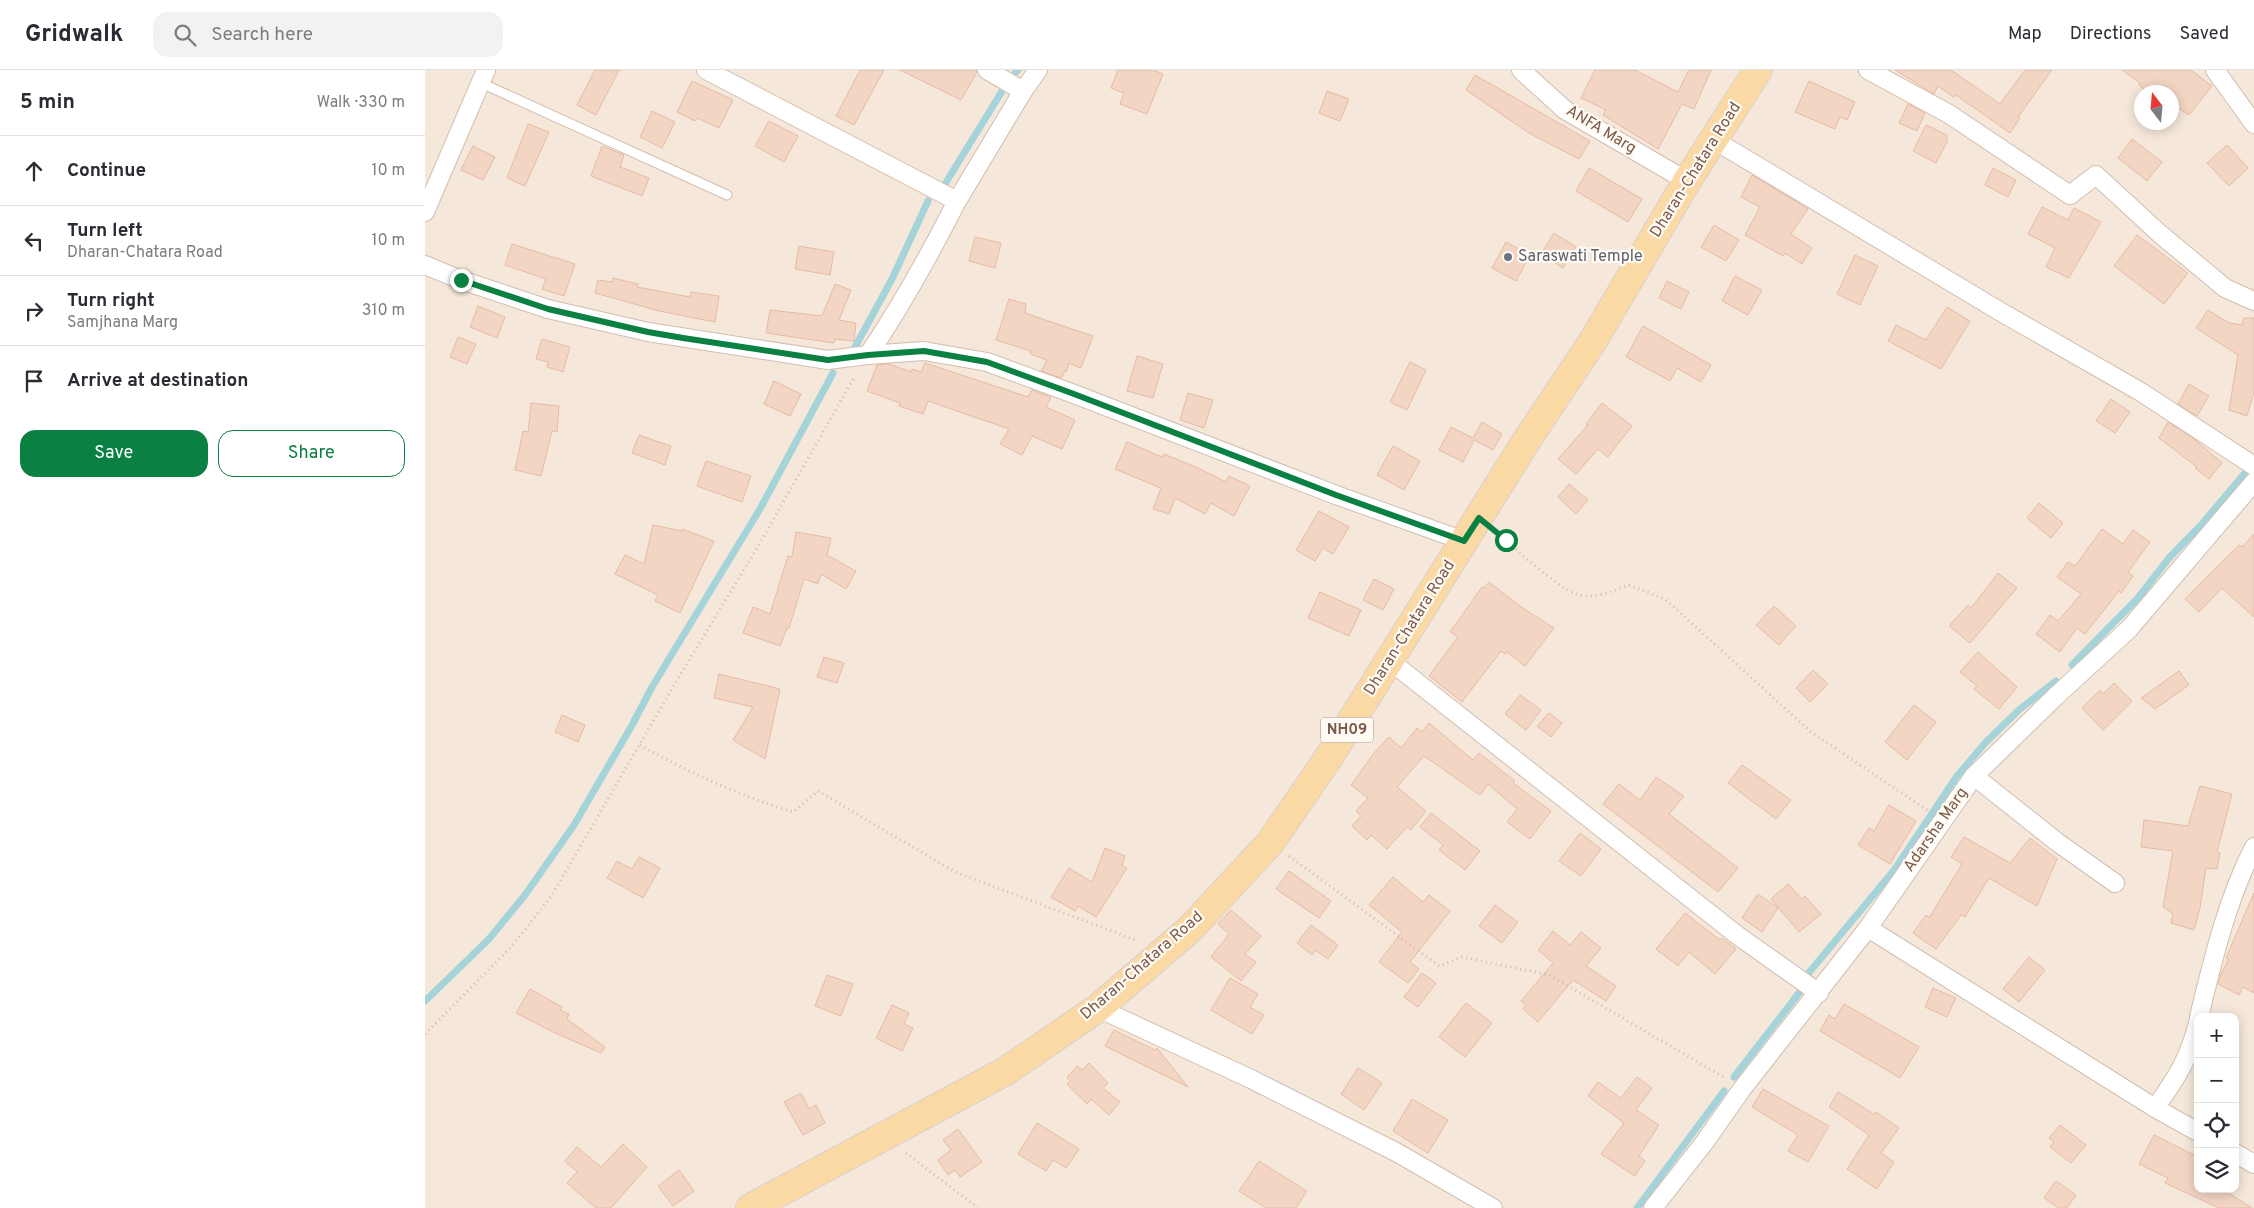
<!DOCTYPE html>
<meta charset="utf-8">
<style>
:root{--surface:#fff;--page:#f2f2f3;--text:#2b2b33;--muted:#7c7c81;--line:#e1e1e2;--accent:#0b8043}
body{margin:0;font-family:Overpass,sans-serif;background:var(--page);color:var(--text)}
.controls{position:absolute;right:15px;bottom:15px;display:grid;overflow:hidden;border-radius:10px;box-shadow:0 2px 12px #0003}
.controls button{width:45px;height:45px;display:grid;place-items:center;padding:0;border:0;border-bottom:1px solid var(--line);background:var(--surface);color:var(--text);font:25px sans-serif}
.compass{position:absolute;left:1709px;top:15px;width:45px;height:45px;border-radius:50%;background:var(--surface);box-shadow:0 2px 12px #0003;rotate:344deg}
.stop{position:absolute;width:15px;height:15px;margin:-11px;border:4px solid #0b8043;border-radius:50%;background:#fff}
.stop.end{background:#0b8043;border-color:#fff;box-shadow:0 1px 5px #0008}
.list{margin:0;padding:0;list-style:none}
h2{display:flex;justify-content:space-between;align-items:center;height:65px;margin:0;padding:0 20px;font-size:21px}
h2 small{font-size:16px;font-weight:400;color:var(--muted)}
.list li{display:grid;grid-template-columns:32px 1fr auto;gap:15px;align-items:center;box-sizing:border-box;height:70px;padding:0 20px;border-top:1px solid var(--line)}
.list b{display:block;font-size:19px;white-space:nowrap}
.list p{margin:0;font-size:16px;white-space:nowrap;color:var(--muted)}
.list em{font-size:16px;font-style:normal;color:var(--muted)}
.actions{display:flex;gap:10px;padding:15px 20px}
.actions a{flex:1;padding:11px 0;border:1px solid var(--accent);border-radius:15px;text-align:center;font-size:18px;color:var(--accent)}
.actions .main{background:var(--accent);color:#fff}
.icon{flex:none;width:28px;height:28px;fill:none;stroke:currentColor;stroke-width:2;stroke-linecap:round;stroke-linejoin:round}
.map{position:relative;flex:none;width:1829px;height:1138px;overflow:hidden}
header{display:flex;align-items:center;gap:30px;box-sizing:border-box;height:70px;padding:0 25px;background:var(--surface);border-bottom:1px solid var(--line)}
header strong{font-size:24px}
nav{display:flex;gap:28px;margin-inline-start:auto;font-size:18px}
.search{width:350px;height:45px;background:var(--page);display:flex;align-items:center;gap:12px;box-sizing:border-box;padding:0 18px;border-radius:15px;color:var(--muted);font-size:19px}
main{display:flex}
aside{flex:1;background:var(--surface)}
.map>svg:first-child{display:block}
</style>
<header>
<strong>Gridwalk</strong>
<div class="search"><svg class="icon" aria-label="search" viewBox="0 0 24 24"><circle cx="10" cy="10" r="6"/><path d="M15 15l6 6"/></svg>Search here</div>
<nav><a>Map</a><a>Directions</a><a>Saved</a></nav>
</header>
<main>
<aside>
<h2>5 min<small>Walk · 330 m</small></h2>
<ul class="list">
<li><svg class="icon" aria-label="ahead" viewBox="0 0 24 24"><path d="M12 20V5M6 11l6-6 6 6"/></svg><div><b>Continue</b></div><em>10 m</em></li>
<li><svg class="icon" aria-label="left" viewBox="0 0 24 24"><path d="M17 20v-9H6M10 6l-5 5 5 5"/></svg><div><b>Turn left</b><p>Dharan-Chatara Road</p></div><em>10 m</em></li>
<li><svg class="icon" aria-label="right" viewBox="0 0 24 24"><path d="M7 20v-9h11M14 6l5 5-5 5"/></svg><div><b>Turn right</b><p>Samjhana Marg</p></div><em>310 m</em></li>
<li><svg class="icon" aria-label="arrive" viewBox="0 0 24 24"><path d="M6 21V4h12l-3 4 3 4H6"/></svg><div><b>Arrive at destination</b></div></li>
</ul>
<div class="actions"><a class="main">Save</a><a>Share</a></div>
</aside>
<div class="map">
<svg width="1829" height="1138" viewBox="0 0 1829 1138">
<rect width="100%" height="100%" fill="#fdf6ec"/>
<path fill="#f5e8da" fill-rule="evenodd" d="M 0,0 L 1829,0 L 1829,1138 L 0,1138 ZM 1716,22 L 1746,22 L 1746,52 L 1716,52 ZM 1773,947 L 1810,947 L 1810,1119 L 1773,1119 Z"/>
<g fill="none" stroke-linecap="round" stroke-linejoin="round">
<g stroke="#a5d3da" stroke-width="7">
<polyline points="591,2 593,0"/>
<polyline points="520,114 579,18"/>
<polyline points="430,277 467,209 503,131"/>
<polyline points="1647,595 1713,528 1744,488 1777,454 1820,403"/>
<polyline points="1382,905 1470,799 1532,706 1561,672 1595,639 1631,611"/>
<polyline points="0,931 64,869 100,825 149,755 206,657 227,617 335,439 408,303"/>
<polyline points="1309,1007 1374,923"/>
<polyline points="1212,1138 1299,1021"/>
</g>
</g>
<g fill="#f3d5c3" stroke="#e6bba3">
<polygon points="170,0 194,0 171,45 152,35"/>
<polygon points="435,0 459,0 429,55 411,46"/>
<polygon points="475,0 551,0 552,2 536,30"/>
<polygon points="693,0 728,0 738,4 722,44 695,34 699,23 686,18"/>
<polygon points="1170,0 1210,0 1253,22 1264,0 1286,0 1269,39 1257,34 1233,79 1178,45 1181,40 1156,28"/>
<polygon points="1470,0 1526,0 1575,34 1600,0 1627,0 1593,47 1595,48 1585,63 1531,25 1529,27 1513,16 1509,24"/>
<polygon points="1697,0 1766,0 1787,16 1764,45 1752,37 1748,42 1746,41 1746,22 1723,22 1714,15 1715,13"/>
<polygon points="1050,5 1165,71 1154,89 1104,63 1041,20"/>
<polygon points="267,11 308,30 294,58 272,48 270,51 252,42"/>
<polygon points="1384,11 1430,32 1422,50 1415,47 1410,59 1370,42"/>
<polygon points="902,21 924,29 915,51 894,43"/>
<polygon points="1483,34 1500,43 1492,61 1474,53"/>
<polygon points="227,41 250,52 237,78 215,67"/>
<polygon points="344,51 373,66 359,92 330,76"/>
<polygon points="103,54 124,62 100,116 82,108"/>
<polygon points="1501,55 1522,65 1522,72 1511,93 1488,81"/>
<polygon points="1707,69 1737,92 1722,111 1693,88"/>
<polygon points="1802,75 1823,98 1804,116 1782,93"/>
<polygon points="48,76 70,87 58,110 36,100"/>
<polygon points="177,76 199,85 195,97 224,108 217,126 166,106"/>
<polygon points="1164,98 1217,129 1203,152 1151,121"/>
<polygon points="1568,98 1591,110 1583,127 1560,115"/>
<polygon points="1327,105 1383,139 1366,164 1387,178 1377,194 1360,183 1358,186 1320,165 1335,137 1316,127"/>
<polygon points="1617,137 1643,150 1649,138 1676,152 1644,208 1621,197 1630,178 1603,164"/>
<polygon points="1289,155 1314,170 1301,191 1276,177"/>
<polygon points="1129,163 1151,177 1138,198 1116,184"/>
<polygon points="1712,165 1763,203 1739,234 1689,196"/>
<polygon points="550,167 576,173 570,198 544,191"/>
<polygon points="1081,172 1105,185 1091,211 1067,198"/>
<polygon points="87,174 150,194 139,226 117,219 121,209 80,195"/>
<polygon points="374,176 409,182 405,205 370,199"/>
<polygon points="1430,185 1453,196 1435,235 1412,224"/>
<polygon points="1310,206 1337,220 1323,245 1297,231"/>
<polygon points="188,208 213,214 212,217 265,227 266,222 294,226 290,252 234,241 170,223 173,210 187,212"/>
<polygon points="1242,211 1264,222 1256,239 1234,228"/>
<polygon points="410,214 426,220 414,250 431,253 429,271 410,269 409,273 341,263 345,240 397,246"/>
<polygon points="584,229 601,234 600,243 668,266 656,298 644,293 641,302 640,301 636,308 616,301 622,290 605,284 606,281 571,270"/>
<polygon points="53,236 80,247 72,268 45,257"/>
<polygon points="1522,237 1545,251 1516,299 1463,271 1471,255 1501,270"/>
<polygon points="1783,240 1804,253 1817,255 1819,248 1829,248 1829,322 1822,346 1804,340 1813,285 1771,258"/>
<polygon points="1218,256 1286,295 1276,312 1252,298 1245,311 1201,287"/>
<polygon points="33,267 51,274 42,294 25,287"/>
<polygon points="117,269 145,277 138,302 122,297 123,292 111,289"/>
<polygon points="712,286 738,294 728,328 702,321"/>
<polygon points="985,292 1001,300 982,340 965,332"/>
<polygon points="500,293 603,327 607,320 626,327 621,337 650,350 637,379 607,366 597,385 575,374 584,359 503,331 498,344 474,336 475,333 442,321 452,295 464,294 486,302 487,299 496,302"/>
<polygon points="349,311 376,324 365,346 339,334"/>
<polygon points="1764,314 1784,326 1772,346 1753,334"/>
<polygon points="763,323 788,330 779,358 755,350"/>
<polygon points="1686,329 1705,342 1690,363 1671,351"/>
<polygon points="106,333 134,336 132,362 127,361 116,406 90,400 98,361 103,362"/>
<polygon points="1177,333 1207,356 1183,387 1173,379 1151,404 1133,389 1163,355 1161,354"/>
<polygon points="1057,352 1077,364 1068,380 1049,370 1038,392 1014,380 1026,357 1048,368"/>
<polygon points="1743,352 1768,368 1797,393 1784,409 1770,398 1772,397 1734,368"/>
<polygon points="214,365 246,376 240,395 207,383"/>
<polygon points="702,372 737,387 739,384 773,398 801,412 804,406 825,416 809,446 786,433 780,444 750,428 744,444 728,439 736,418 690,399"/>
<polygon points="968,376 995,391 979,420 952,405"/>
<polygon points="281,391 326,406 317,432 272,416"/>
<polygon points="1144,414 1163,430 1151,444 1133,427"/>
<polygon points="1614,433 1638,453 1626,468 1602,448"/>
<polygon points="894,441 924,457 908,484 898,478 890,491 871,480"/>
<polygon points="228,455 257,461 257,459 289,471 255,543 230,531 233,525 190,504 200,485 219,494"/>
<polygon points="1677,459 1698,474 1708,460 1725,472 1703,502 1708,506 1696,523 1694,521 1660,564 1652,558 1635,582 1611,564 1625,545 1633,551 1656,524 1632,507 1643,492 1650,496"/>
<polygon points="371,462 406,468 402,485 431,501 421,519 396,504 393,514 379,509 364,558 362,558 355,576 318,563 328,537 345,544 363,486 367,487"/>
<polygon points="1829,464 1829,547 1797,518 1774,542 1760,529 1814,475 1817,477"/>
<polygon points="1573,503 1592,518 1545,573 1524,556 1543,535 1546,538"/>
<polygon points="949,509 969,519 958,540 938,530"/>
<polygon points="1064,512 1096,537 1129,558 1100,596 1082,582 1080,584 1076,581 1037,632 1004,606 1033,567 1025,562 1057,517 1059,518"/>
<polygon points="895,522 936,540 924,566 883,548"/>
<polygon points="1349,536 1371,556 1354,575 1331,555"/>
<polygon points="1553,582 1592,617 1574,639 1549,619 1552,616 1535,602"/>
<polygon points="399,587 419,593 412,613 392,607"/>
<polygon points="1388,600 1403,614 1385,632 1371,618"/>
<polygon points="1754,601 1764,615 1730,639 1716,628"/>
<polygon points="294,604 355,619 340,689 308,670 328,637 289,628"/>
<polygon points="1689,613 1707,631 1678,660 1657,638 1675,620 1678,624"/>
<polygon points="1095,625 1116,640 1101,660 1080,644"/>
<polygon points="1489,635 1511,652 1482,690 1460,672"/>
<polygon points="1124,643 1137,653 1126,667 1112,656"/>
<polygon points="137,645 160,655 153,672 130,662"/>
<polygon points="1004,653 1048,690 1054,683 1090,711 1088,713 1126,741 1105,769 1082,752 1092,739 1063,714 1055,725 999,686 972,717 1001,741 986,760 982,757 962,779 946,765 942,770 927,756 936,746 931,741 943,728 926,715 949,683 964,667 976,678 992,658 997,662"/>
<polygon points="1317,695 1366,730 1351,749 1303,713"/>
<polygon points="1231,707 1259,726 1244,744 1313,798 1293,822 1178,734 1194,714 1215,730"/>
<polygon points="1775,716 1807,724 1792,782 1795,783 1792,799 1781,798 1775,838 1769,860 1746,853 1748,844 1738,837 1748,781 1716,777 1719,750 1763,756"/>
<polygon points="1464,735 1491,751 1465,794 1433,775 1444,758 1449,761"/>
<polygon points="1006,743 1055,781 1040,800 1014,780 1018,775 995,757"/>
<polygon points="1155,763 1176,779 1156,806 1134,791"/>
<polygon points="1539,767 1585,793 1605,768 1632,789 1612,836 1564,808 1540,847 1536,845 1511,879 1488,863 1501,845 1504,848 1537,794 1526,787"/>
<polygon points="680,778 700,786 697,796 702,798 671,847 653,836 650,841 626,827 644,798 667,812"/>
<polygon points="214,787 235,798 218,828 182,808 192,791 207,799"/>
<polygon points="864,801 906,831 894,848 851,819"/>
<polygon points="968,807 998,832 1004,825 1025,841 985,892 994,899 983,913 954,892 977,862 944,835"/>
<polygon points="1363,814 1377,829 1380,826 1396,844 1374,862 1346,829"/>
<polygon points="1829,823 1829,923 1818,917 1814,925 1793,914 1796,904 1804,889 1801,888"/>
<polygon points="1333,824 1353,838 1337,862 1317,848"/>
<polygon points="1070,835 1093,852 1077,873 1054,856"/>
<polygon points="806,840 836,866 820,884 831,892 816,911 786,887 804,864 793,854"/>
<polygon points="1260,843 1295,870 1297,868 1311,879 1290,904 1264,882 1253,896 1231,879"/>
<polygon points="886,855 913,875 903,889 890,880 887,885 872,873"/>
<polygon points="1128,861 1145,875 1156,862 1176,878 1161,896 1191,916 1181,931 1148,910 1113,952 1098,939 1101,935 1096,931 1128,893 1113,880"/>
<polygon points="1604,887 1620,900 1594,932 1578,919"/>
<polygon points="997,903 1011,913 993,937 979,927"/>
<polygon points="402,905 428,914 416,946 390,936"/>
<polygon points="805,908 833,924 825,937 839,945 827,964 786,940"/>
<polygon points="1508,918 1531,928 1522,947 1500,937"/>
<polygon points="105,919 137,937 135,940 144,944 142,949 180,977 176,983 128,962 91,943"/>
<polygon points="1041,933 1067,953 1040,987 1014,967"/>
<polygon points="1419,934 1494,977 1475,1008 1395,961 1404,945 1410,949"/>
<polygon points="467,935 484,943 479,954 488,958 477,981 451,968"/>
<polygon points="689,960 730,980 732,978 763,1017 680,976"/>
<polygon points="664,993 683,1013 678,1018 695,1032 684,1045 666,1029 662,1034 642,1014 645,1011 642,1008 652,996 657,1000"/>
<polygon points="933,998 957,1013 939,1040 916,1024"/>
<polygon points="1212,1007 1227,1018 1211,1040 1234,1055 1214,1086 1220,1091 1210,1106 1176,1084 1199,1053 1163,1026 1173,1012 1196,1028"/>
<polygon points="1338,1019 1404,1056 1383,1092 1363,1081 1373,1065 1327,1037"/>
<polygon points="1413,1022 1449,1044 1451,1042 1474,1058 1456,1083 1469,1092 1452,1119 1422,1099 1444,1065 1404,1037"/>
<polygon points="376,1023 384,1039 391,1035 400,1053 378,1065 359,1032"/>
<polygon points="987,1029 1023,1050 1003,1083 968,1061"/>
<polygon points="612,1053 654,1079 641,1098 628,1090 621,1101 593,1084"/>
<polygon points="1635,1055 1661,1075 1646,1093 1625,1077 1629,1072 1624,1068"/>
<polygon points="533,1059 557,1092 535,1107 530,1100 523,1105 513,1090 526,1080 518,1070"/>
<polygon points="1729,1065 1773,1087 1773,1119 1797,1119 1827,1138 1794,1138 1740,1113 1743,1108 1714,1094"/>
<polygon points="198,1074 222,1097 186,1138 171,1138 142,1113 152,1102 140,1091 152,1077 176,1097"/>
<polygon points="834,1091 882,1121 871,1138 841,1138 814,1121"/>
<polygon points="254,1100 269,1121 248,1136 233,1116"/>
<polygon points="1631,1111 1651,1125 1642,1138 1634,1138 1619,1128"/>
</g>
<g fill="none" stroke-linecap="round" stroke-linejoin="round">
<defs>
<polyline id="lane" points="54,12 302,125"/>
<g id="street">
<polyline points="281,0 532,131 598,21 613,0"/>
<polyline points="562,0 598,21"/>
<polyline points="1096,0 1140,40 1262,111"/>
<polyline points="1443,0 1524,44 1645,125 1671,105 1735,164 1800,218 1829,231"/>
<polyline points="1790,0 1829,54"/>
<polyline points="1289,70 1576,242 1716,322 1829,396"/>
<polyline points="0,142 61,0"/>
<polyline points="0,195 36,210 123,239 223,262 403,290 443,285 499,281 562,292 649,324 911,425 1039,471"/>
<path d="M 443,285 C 477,235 505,184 532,131"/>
<polyline points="965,591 1312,865 1394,923"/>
<polyline points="1549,706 1632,772 1690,813"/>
<polyline points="1443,858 1730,1038 1773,1062"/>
<polyline points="673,938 826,1009 971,1082 1068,1138"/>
<path d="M 1774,947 C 1788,889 1802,830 1829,777"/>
<path d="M 1730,1038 C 1751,1009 1764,989 1773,953"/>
<polyline points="1810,1083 1829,1094"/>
<polyline points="1228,1138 1279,1073 1317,1019 1443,858 1549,706 1631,626 1704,559 1829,412"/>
</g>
<polyline id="primary" points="325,1138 581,1001 673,938 765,859 845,773 904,687 1100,373 1168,271 1262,111 1333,0"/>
</defs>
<use href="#lane" stroke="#d1beb0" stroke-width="11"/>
<use href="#street" stroke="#d1beb0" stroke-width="20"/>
<use href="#primary" stroke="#dad1cd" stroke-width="30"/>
<g stroke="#d9b8a5" stroke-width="3" stroke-dasharray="1 4" stroke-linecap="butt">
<path d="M 1072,463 C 1091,479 1130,516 1151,524 C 1168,530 1188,521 1204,515 L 1240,529 L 1386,662 L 1502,740"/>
<path d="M 215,675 C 264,703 314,725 368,742 L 393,721 L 530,802 L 713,871"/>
<polyline points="864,786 1014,896 1037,887 1124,905 1300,1008"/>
<polyline points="0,964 88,875 127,825 255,605 331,480 430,306"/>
<polyline points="481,1083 553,1138"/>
</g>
<use href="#lane" stroke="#fff" stroke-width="9"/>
<use href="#street" stroke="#fff" stroke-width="18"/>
<use href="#primary" stroke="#fbd9a5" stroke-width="28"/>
</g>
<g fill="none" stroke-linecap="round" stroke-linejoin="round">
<polyline stroke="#0b8043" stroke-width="6" points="36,210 123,239 223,262 258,268 403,290 443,285 499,281 562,292 649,324 911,425 1039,471 1054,448 1081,470"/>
</g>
<circle fill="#6b7280" stroke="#fffaf3" stroke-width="2" cx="1083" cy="187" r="5"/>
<g text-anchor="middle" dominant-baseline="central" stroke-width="4.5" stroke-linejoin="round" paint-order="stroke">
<rect fill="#fffaf3" stroke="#a28b7f" stroke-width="1" x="896" y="647.5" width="52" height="25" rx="4"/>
<g font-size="15" font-weight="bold" fill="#7a5c4d">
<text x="922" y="660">NH09</text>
</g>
<g font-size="16" fill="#7a5c4d" stroke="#fffaf3">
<text transform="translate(1176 60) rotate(31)">ANFA Marg</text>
<text transform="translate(1271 100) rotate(-58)">Dharan-Chatara Road</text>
<text transform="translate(985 558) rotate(-58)">Dharan-Chatara Road</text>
<text transform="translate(1511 760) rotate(-55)">Adarsha Marg</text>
<text transform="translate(717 896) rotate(-41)">Dharan-Chatara Road</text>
</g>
<g font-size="16" fill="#5b616d" stroke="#fffaf3" text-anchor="start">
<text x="1093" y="187">Saraswati Temple</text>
</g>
</g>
</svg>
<div class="controls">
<button>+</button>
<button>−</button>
<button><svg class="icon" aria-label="locate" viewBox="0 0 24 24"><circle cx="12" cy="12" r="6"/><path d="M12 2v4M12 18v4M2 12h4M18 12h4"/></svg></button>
<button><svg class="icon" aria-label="layers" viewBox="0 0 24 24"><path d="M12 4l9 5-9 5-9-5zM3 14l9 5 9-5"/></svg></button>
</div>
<svg class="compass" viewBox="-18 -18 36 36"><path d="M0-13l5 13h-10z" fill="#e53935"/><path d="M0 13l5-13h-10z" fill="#7c7c81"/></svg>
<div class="stop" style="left:1081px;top:470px"></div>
<div class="stop end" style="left:36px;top:210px"></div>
</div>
</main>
